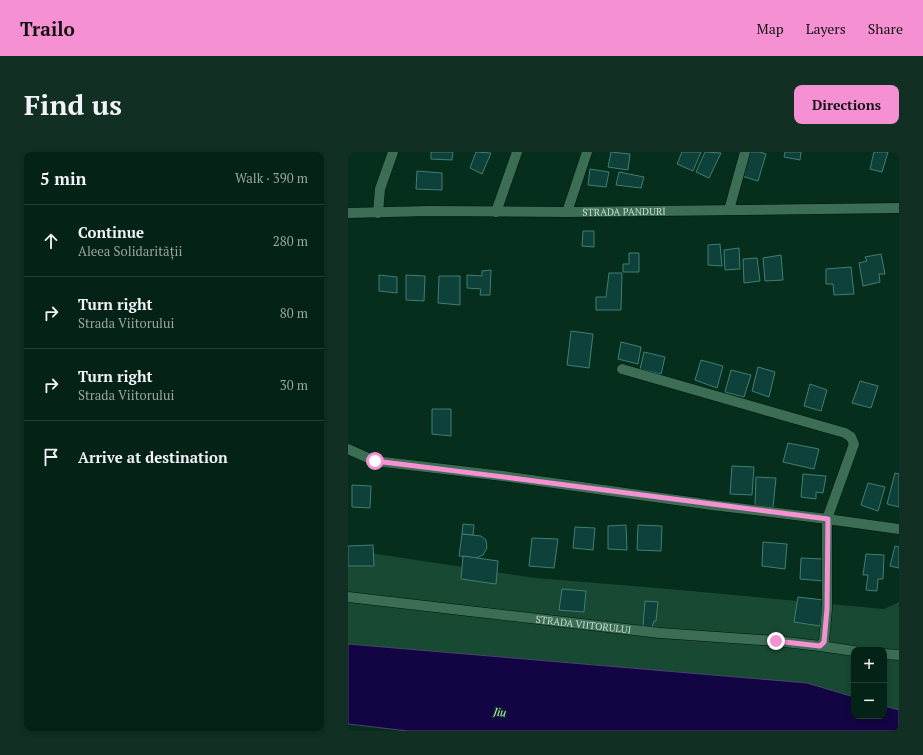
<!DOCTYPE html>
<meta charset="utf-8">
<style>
:root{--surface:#042216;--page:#122f23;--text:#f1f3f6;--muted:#97a4a1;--line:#253f35;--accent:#f591d2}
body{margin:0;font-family:"PT Serif",serif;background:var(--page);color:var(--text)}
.controls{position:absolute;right:12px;bottom:12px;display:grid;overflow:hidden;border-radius:8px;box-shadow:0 2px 6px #0003}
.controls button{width:36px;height:36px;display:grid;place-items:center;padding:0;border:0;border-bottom:1px solid var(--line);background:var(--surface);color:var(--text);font:20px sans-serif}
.stop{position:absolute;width:12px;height:12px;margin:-9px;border:3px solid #f591d2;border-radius:50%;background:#fff}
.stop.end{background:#f591d2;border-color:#fff;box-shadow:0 1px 4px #0008}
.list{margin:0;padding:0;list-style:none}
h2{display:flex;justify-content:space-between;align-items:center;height:52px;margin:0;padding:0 16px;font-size:17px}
h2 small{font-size:13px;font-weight:400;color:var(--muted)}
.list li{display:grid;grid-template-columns:26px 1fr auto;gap:12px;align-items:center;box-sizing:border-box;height:72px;padding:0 16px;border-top:1px solid var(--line)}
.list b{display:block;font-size:15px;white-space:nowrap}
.list p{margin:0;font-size:13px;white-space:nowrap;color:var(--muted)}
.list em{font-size:13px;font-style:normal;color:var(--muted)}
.icon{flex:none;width:22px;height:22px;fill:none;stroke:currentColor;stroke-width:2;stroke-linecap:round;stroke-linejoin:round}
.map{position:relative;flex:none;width:551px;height:579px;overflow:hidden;border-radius:8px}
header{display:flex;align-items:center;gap:24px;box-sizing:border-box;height:56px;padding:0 20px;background:var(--accent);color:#111}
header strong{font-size:19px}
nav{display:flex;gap:22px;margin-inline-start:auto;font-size:14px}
.intro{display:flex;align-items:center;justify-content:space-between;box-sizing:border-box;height:96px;padding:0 24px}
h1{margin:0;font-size:28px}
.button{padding:10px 18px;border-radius:8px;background:var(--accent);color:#111;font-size:14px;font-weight:700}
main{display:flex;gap:24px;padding:0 24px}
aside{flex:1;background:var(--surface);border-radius:8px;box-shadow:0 2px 6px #0003}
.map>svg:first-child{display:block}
</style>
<header>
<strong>Trailo</strong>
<nav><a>Map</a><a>Layers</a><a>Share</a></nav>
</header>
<div class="intro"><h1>Find us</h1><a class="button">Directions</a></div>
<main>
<aside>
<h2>5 min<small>Walk · 390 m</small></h2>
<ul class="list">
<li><svg class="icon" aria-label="ahead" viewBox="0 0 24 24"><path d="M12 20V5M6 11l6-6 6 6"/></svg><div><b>Continue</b><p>Aleea Solidarității</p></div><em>280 m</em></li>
<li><svg class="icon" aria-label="right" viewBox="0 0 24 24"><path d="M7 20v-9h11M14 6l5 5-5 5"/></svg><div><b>Turn right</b><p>Strada Viitorului</p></div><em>80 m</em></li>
<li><svg class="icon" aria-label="right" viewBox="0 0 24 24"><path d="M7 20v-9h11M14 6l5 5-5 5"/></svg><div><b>Turn right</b><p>Strada Viitorului</p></div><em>30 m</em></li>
<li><svg class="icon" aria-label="arrive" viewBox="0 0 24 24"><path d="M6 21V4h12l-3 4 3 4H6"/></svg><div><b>Arrive at destination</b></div></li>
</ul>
</aside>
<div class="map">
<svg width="551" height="579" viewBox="0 0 551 579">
<rect width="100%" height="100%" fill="#052e1d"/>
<polygon fill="#184933" points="0,396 3,398 187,426 310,436 536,457 551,450 551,558 536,554 536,498 506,498 506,545 459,531 0,492"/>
<polygon fill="#130543" stroke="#48466d" points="0,492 459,531 506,545 506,564 536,564 536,554 551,558 551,579 60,579 0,572"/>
<g fill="#0e413a" stroke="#407f74">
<polygon points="83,0 105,0 104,8 83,7"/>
<polygon points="128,0 143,1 134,22 122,16"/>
<polygon points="263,0 282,2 280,18 260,15"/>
<polygon points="334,0 353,0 345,19 329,12"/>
<polygon points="357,0 373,1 361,26 348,20"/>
<polygon points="402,0 412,0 418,2 410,29 394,24"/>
<polygon points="437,0 453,0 452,8 436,5"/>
<polygon points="526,0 540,0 534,20 522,17"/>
<polygon points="242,17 261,20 258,35 240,33"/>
<polygon points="69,19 94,21 94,38 68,37"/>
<polygon points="271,20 296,25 293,36 268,33"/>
<polygon points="235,79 246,79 246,95 234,94"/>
<polygon points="372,92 374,114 360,113 360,93"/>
<polygon points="391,96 392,117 377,118 376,98"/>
<polygon points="281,101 291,101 291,120 275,120 275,112 281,112"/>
<polygon points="533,102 537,122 531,122 532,130 515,134 511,111 519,109 517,105"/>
<polygon points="433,103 435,128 417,129 415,106"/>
<polygon points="409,106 412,129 396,131 395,107"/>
<polygon points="503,115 506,142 486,143 485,132 478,132 478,117"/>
<polygon points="143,118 142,143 132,143 133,137 119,136 119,123 134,124 134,119"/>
<polygon points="261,121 274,121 273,158 248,158 248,145 258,145"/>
<polygon points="31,123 49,125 49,141 31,139"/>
<polygon points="58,123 77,124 76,149 58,148"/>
<polygon points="91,124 112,124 112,153 90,151"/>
<polygon points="223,179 245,182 241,216 219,213"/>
<polygon points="273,190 293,195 290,212 270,207"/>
<polygon points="296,200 317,205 313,222 292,217"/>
<polygon points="353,208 375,214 369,236 347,228"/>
<polygon points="410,215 427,220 421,245 404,239"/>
<polygon points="383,218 403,223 396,245 377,240"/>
<polygon points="512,229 530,234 523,256 504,251"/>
<polygon points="462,232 479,238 473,259 456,254"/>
<polygon points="84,257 103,257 103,284 84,282"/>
<polygon points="440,291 471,297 466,317 435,310"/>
<polygon points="384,314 406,315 404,343 382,342"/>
<polygon points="547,321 551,322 551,355 539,352"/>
<polygon points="455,322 478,324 475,341 468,340 468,347 453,345"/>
<polygon points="408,325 428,326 425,355 407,353"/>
<polygon points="520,331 537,335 530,359 513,353"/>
<polygon points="4,333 23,334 22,356 4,355"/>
<polygon points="115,372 126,373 125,383 114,382"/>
<polygon points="278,373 279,398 260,397 260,374"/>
<polygon points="290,373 314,374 313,399 289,398"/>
<polygon points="227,375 247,376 245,398 225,396"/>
<polygon points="114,382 133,384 138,388 139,396 135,403 128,406 111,404"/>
<polygon points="184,386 210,387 206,416 181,414"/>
<polygon points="415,390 439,392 437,417 414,414"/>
<polygon points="25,393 26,414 0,414 0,394"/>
<polygon points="547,394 551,395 551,416 542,414"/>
<polygon points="518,402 536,403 535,427 530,427 529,439 518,438 520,423 515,423"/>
<polygon points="115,404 150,409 148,432 113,427"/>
<polygon points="453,406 475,407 475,429 452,427"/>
<polygon points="214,437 238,439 236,460 211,458"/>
<polygon points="450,445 475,448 472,474 446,470"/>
<polygon points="297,449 310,450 308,469 306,469 304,475 295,474"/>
</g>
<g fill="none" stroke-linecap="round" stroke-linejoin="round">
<defs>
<g id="minor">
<polyline points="381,58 397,0"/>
<polyline points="148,60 169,0"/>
<polyline points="219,60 239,0"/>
<path id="s1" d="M 0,61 L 81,59 L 219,60 L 551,56"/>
<polyline points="30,61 32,37 45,0"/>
<polyline points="0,297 27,309 155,324 364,353 479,367 551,377"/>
<path id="s2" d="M 0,445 L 312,481 L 428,489 L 472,494 L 476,489 L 479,457 L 479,367 L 506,292 L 503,285 L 497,281 L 274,217"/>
<polyline points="472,494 506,499"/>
<polyline points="536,502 551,503"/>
</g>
</defs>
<use href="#minor" stroke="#001409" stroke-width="11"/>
<use href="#minor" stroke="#3c6e56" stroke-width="10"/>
</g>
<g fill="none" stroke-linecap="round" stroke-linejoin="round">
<path stroke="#f591d2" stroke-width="5" d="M 27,309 C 178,327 328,348 480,367 L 479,457 L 476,490 L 472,494 L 428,489"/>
</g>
<g text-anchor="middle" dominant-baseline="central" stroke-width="3" stroke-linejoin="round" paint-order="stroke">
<g font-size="10" fill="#c4ddcf" stroke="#052e1d">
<text stroke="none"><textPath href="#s1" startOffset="276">STRADA PANDURI</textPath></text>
<text stroke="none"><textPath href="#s2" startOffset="237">STRADA VIITORULUI</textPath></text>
</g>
<g font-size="11" font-style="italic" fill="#dbddf1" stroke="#052e1d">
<text transform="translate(152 560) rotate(7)">Jiu</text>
</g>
</g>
</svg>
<div class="controls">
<button>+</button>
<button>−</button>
</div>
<div class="stop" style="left:27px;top:309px"></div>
<div class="stop end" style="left:428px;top:489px"></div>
</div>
</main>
